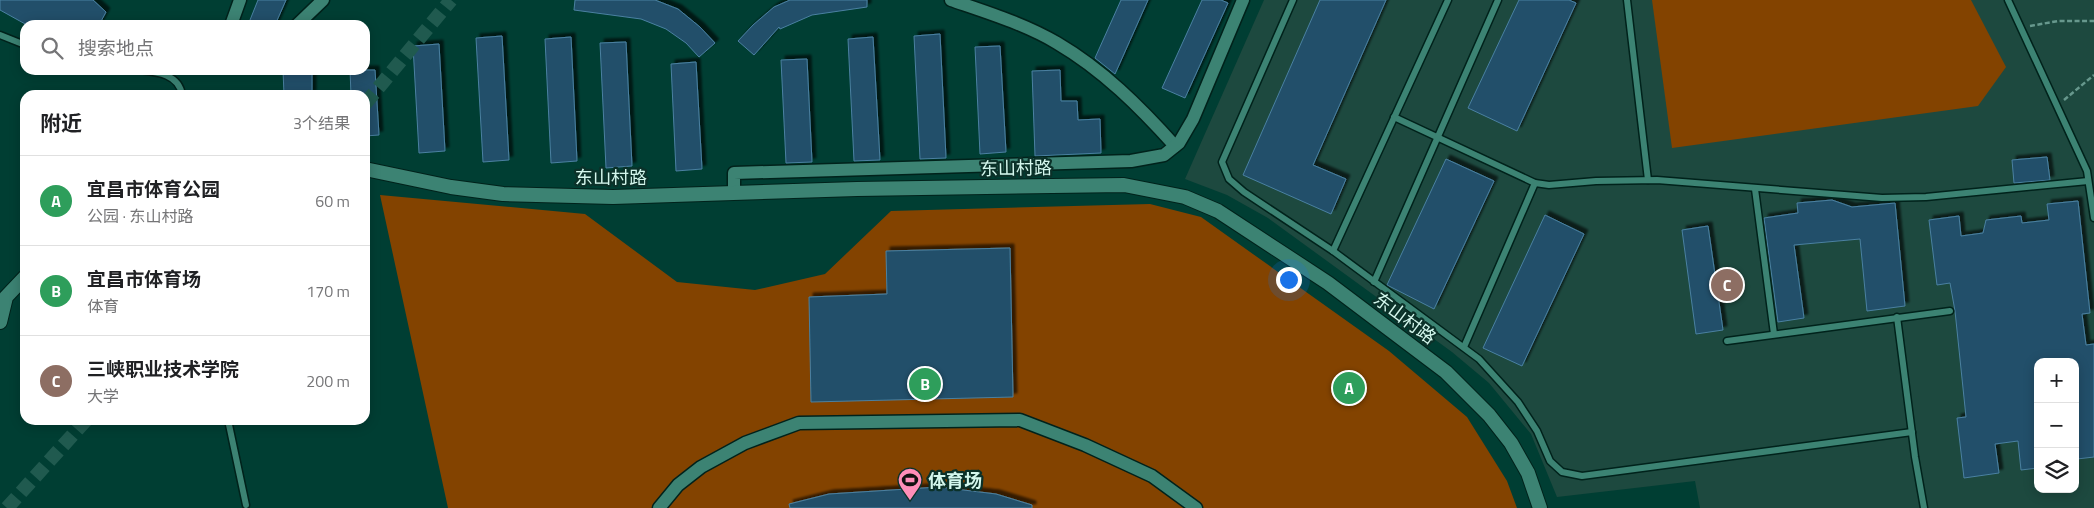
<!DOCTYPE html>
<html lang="zh">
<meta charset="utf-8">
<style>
:root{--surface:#fff;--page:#f2f2f2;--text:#202124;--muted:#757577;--line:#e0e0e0;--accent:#0f766e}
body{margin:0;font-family:"Titillium Web","Noto Sans SC",sans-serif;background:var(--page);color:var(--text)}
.controls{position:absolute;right:15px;bottom:15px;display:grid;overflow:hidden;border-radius:10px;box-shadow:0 2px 12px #0003}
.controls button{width:45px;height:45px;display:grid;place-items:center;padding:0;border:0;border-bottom:1px solid var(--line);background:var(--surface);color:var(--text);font:25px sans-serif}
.you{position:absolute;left:1288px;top:279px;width:18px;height:18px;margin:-12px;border:4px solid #fff;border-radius:50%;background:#1a73e8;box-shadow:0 0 0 8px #1a73e833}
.badge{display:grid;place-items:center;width:32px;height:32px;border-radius:50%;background:var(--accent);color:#fff;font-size:16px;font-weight:700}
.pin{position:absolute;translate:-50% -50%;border:2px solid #fff;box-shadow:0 1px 5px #0006}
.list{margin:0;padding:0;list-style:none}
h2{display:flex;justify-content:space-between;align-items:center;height:65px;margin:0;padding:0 20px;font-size:21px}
h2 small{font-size:16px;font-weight:400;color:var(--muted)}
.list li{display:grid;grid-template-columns:32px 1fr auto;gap:15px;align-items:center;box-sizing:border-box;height:90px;padding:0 20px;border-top:1px solid var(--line)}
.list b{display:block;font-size:19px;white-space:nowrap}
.list p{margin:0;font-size:16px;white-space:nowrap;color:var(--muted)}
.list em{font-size:16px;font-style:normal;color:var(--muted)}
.icon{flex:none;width:28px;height:28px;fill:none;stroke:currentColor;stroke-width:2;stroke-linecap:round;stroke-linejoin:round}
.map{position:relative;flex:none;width:2094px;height:508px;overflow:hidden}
.search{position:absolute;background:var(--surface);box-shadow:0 2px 12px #0003;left:20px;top:20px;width:350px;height:55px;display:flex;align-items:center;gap:12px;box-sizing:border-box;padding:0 18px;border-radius:15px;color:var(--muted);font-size:19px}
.panel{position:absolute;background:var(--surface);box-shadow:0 2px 12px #0003;left:20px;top:90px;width:350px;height:335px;border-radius:15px}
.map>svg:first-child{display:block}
</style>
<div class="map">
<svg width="2094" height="508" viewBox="0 0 2094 508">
<defs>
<filter id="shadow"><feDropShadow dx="4" dy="-4" stdDeviation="1" flood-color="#0009"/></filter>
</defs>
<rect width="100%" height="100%" fill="#003e33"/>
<path fill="#1d493f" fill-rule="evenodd" d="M 1264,0 L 2094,0 L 2094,508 L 1700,508 L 1695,481 L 1557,497 L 1531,434 L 1489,383 L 1452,352 L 1268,218 L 1227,195 L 1185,179 ZM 2038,362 L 2075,362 L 2075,489 L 2038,489 Z"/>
<g fill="#834300">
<polygon points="1652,0 1971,0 2006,67 1978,106 1672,148"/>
<polygon points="380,195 585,214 677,282 755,290 825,274 891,211 1150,204 1201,217 1389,351 1467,417 1507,481 1517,508 448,508"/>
</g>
<g fill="#20506b" stroke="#4b80a1" filter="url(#shadow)">
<polygon points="0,0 93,0 106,12 99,25 27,25 0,10"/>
<polygon points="258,0 286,0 275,25 248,25"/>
<polygon points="575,0 655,0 678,9 700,27 715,43 699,57 686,43 666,29 641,19 574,10"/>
<polygon points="790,0 867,0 867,7 812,15 780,29 779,27 754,55 738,41 753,25 774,7"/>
<polygon points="1121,0 1148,0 1115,74 1095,58"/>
<polygon points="1202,0 1221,0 1228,3 1185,98 1162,88"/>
<polygon points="1320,0 1386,0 1313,165 1346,179 1331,214 1243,175"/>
<polygon points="1519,0 1569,0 1576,3 1517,131 1468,108"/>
<polygon points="940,34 946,158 920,159 914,36"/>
<polygon points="502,36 509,160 483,162 476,38"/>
<polygon points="571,37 577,161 551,163 545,39"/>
<polygon points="873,37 880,160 854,161 848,39"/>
<polygon points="626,42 632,166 606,168 600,43"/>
<polygon points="439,44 445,151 419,153 413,46"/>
<polygon points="1000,46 1006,152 980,154 975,47"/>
<polygon points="807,59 812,162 786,163 781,60"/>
<polygon points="696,62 702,169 676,171 671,64"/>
<polygon points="283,70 312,70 312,95 284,95"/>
<polygon points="350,70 375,70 379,135 365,136 365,95 351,95"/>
<polygon points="1060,70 1061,101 1077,101 1078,120 1100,119 1101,153 1035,156 1032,71"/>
<polygon points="2047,157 2050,180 2014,183 2012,160"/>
<polygon points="1446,159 1494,181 1434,309 1387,285"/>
<polygon points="1832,200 1852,207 1895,203 1905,306 1867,311 1860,239 1794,245 1804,318 1778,322 1764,218 1798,213 1797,203"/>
<polygon points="2078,201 2090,313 2082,314 2086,345 2094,344 2094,457 2077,459 2075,442 2075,362 2038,362 2038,468 2021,470 2018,441 1995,444 1999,473 1964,478 1957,418 1966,417 1955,311 1950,283 1937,285 1929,220 1959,216 1961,236 1983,233 1986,220 2021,216 2022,223 2049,220 2047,204"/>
<polygon points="1545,215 1584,234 1522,366 1483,348"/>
<polygon points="1708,226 1723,330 1696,334 1682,230"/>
<polygon points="1010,248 1013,397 811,402 809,297 887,294 886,251"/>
<polygon points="939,487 996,494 1032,505 1032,508 790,508 789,504 829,494"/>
</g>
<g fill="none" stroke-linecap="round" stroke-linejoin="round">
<g stroke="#205a4f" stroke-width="14" stroke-dasharray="14 7" stroke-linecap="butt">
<polyline points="365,104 451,0"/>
<polyline points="7,508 86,420"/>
</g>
<defs>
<g id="service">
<polyline points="1293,0 1222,162 1229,179 1244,192 1333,251 1479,359 1518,402 1537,431 1550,461 1562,472 1582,476 1912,432"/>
<polyline points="1627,0 1648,180"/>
<polyline points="2008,0 2087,171 2094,218"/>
<polyline points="0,35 25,45"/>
<path d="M 137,70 C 155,72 179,73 182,95"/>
<polyline points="1394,117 1535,183 1549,185 1596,181 1657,180 1882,198 1926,197 2088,181"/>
<polyline points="1755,189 1774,334"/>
<polyline points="1333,251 1448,0"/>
<polyline points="1374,282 1498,0"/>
<polyline points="1897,317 1915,457 1924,508"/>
<polyline points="1727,341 1950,311"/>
<polyline points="1464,347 1535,183"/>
<polyline points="228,420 246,505"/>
</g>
<g id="minor">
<path d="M 951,0 C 986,12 1025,24 1057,43 C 1103,70 1140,107 1175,146"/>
<polyline points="231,25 240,0"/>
<polyline points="297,25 323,0"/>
<polyline points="734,193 734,173 1131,161 1164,155 1179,143 1193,119 1243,0"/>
<polyline points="659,508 678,485 701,467 745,443 799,423 1020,420 1085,445 1152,476 1196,508"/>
</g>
<g id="tertiary">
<polyline points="365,169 451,187 503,194 613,197 857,189 1124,185 1185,197 1218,211 1328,283 1446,372 1489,415 1511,443 1528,473 1540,508"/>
<polyline points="0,322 6,297 25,277"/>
</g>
</defs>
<use href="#service" stroke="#00221b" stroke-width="9"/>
<use href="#minor" stroke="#00221b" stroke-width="15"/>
<use href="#tertiary" stroke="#00221b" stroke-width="16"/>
<g stroke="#67988d" stroke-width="2.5" stroke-dasharray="5 2.5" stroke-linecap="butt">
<polyline points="2030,26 2058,21 2094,21"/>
<polyline points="2064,100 2094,75"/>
</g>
<use href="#service" stroke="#3c8373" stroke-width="6"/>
<use href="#minor" stroke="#3c8373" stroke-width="12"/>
<use href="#tertiary" stroke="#3c8373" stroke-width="14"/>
</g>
<defs>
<symbol id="stadium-pin" viewBox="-11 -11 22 30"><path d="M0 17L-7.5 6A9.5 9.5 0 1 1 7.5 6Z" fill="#ff8eb9" stroke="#0b3129"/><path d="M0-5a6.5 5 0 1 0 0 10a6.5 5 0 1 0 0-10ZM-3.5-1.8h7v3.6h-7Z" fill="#111"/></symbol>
</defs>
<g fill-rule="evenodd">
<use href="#stadium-pin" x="896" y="466" width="28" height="38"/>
</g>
<g text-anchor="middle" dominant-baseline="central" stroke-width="4.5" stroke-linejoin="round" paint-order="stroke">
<g font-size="18" fill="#d4f7ed" stroke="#0b3129">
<text transform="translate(1016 168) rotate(-1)">东山村路</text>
<text x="611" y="177">东山村路</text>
<text transform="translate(1405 318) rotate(37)">东山村路</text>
</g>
<g font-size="18" font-weight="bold" fill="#d4f7ed" stroke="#0b3129" text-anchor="start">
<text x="928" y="480">体育场</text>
</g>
</g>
</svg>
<div class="controls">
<button>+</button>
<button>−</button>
<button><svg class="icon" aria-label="layers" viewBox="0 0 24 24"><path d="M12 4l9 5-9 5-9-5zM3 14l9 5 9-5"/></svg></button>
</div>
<div class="you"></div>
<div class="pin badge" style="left:1349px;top:388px;background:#2e9e5b">A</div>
<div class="pin badge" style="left:925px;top:384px;background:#2e9e5b">B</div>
<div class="pin badge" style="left:1727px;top:285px;background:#8d6e63">C</div>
<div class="search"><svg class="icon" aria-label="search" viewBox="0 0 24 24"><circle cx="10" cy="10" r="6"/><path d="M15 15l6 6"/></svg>搜索地点</div>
<section class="panel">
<h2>附近<small>3个结果</small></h2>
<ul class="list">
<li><span class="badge" style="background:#2e9e5b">A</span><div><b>宜昌市体育公园</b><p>公园 · 东山村路</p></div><em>60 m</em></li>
<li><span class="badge" style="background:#2e9e5b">B</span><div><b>宜昌市体育场</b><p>体育</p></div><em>170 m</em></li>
<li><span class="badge" style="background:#8d6e63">C</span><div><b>三峡职业技术学院</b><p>大学</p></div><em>200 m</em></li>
</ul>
</section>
</div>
